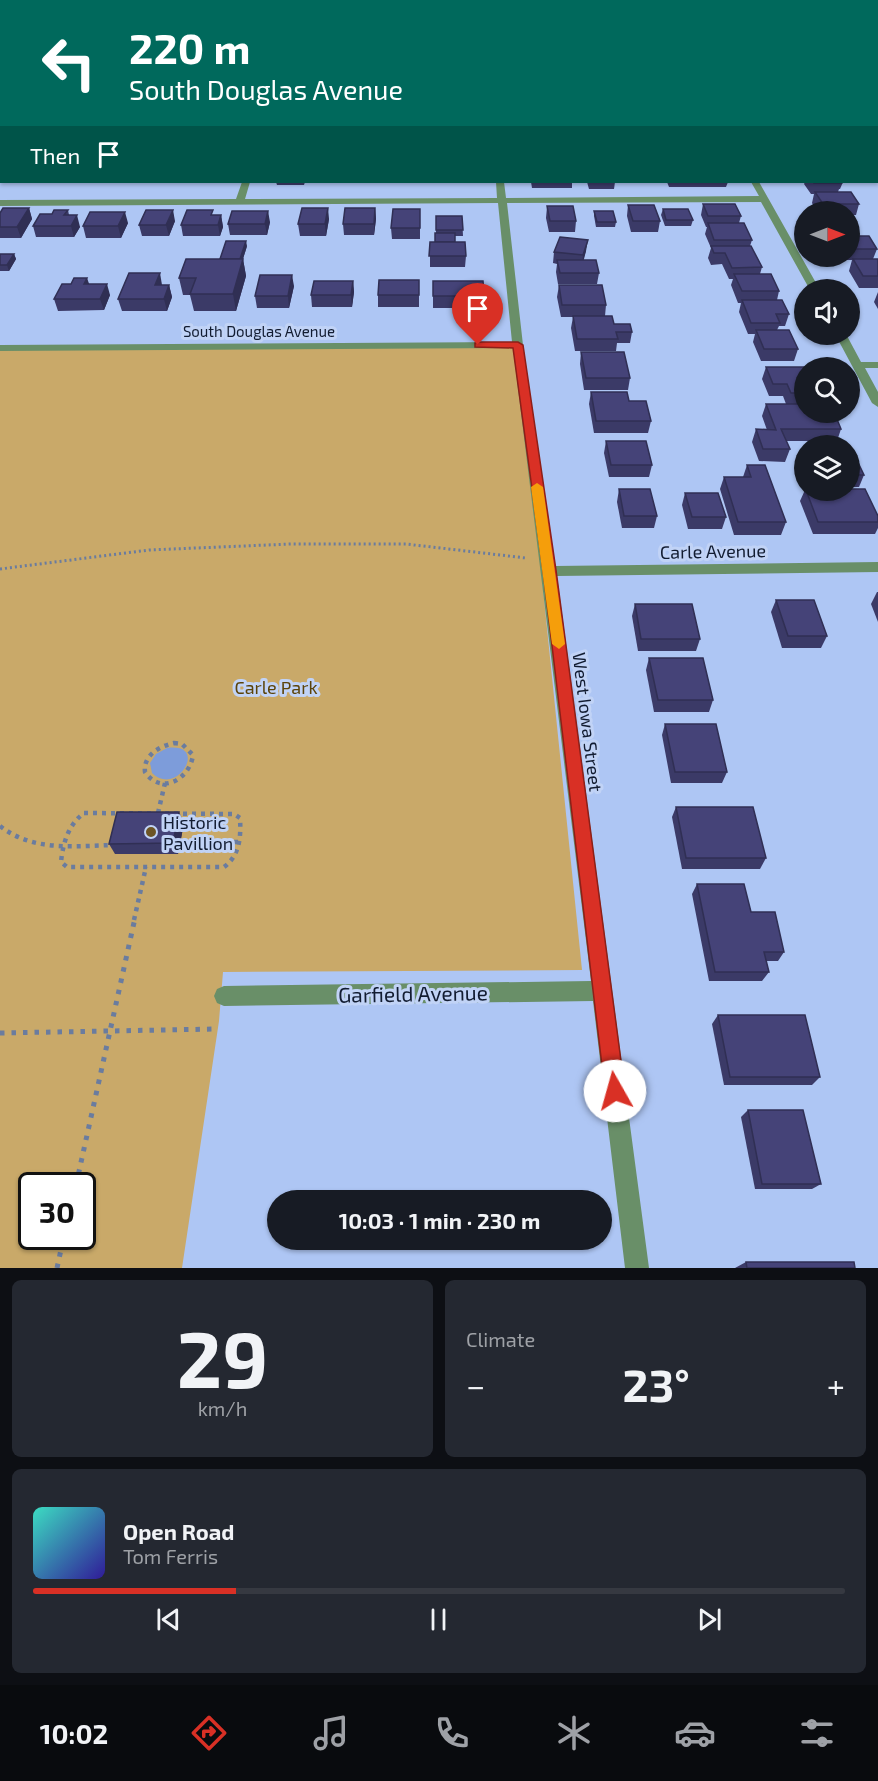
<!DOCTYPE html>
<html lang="en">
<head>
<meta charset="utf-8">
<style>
	body { margin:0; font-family:"Exo 2",sans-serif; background:#242831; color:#f1f3f6; height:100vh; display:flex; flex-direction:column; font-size:22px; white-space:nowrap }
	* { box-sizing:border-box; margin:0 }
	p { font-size:20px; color:#9ea1a6 }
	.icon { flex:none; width:33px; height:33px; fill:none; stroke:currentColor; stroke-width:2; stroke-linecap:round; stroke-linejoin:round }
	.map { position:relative; height:1268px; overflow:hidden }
	.details { display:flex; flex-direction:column; gap:12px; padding:12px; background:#0d0f14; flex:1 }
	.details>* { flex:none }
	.banner { position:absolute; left:0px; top:0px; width:879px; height:183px; box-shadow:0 2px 4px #0004; background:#00695c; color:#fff; overflow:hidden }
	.needle { width:39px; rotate:90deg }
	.controls { position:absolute; left:794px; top:201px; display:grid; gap:12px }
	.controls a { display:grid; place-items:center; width:66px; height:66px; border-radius:50%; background:#171b24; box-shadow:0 2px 4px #0004; font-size:30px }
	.speed { position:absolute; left:18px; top:1172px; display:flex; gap:12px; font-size:30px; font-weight:700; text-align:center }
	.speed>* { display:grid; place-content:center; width:78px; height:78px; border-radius:50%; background:#171b24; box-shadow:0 2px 4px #0004; line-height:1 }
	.speed .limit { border:3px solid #111; border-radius:9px; background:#fff; color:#111 }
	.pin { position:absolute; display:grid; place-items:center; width:51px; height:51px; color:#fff; margin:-62px -26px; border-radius:50% 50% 50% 0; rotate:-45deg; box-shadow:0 0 6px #0007 }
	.pin .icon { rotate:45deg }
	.me { position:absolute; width:66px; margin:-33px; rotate:353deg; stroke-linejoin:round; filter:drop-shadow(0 0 4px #0008) }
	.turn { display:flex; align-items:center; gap:21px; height:126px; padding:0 30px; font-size:27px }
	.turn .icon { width:78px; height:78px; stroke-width:2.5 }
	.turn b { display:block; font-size:42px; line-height:51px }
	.then { display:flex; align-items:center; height:57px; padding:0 30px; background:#0003; gap:12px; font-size:22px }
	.big { font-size:45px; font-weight:700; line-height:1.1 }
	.details .widget { flex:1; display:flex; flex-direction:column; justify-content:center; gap:9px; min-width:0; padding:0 21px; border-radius:9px; background:#242831 }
	.details .dial { align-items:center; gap:0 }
	.dial b { font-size:78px; line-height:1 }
	.song { display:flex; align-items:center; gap:18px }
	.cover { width:72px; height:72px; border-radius:9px; background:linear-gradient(135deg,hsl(170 70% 55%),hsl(250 70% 35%)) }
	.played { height:6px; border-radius:3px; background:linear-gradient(90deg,#d93025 25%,#363941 25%) }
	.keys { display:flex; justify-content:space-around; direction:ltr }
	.heat { display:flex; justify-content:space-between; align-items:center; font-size:33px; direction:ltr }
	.details .tiles { flex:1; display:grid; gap:12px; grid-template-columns:1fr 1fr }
	.widget:last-child { grid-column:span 2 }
	.trip { position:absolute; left:267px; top:1190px; width:345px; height:60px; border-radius:30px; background:#171b24; box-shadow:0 2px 4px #0004; font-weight:700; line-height:60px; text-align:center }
	.dock { display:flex; height:96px; justify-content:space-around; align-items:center; background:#090b0e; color:#9ea1a6 }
	.dock .icon { width:42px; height:42px }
	.dock .active { color:#d93025 }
	.dock b { font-size:27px; color:#f1f3f6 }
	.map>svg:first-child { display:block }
</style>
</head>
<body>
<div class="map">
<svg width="878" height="1268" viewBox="0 0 878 1268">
	<rect width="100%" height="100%" fill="#aec6f4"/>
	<path fill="#c9a969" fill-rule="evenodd" d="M518,345L582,970L223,972L219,1021L182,1268H0V348ZM32,1185H82V1236H32Z"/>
	<path fill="#7d9cda" d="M167,748C210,742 177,798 152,773L150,763L156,754Z"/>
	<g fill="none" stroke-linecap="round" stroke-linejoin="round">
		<path stroke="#6a7c9f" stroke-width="3" stroke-dasharray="2 3" stroke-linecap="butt" d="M0,569L149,550L291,544H406L526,558"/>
		<g stroke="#6a7c9f" stroke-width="4.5" stroke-dasharray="4 5" stroke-linecap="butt">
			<path d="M174,743L182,744L193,755C190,779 161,796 145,772C143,755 160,746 174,743Z"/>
			<path d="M84,813L234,814L240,818C241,837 240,855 224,867H67L61,862C63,843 68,825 84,813Z"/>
			<path d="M158,813L165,783"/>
			<path d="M0,826C33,852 74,846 114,845"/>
			<path d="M180,842H238"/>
			<path d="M134,920L146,867"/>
		</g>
		<g stroke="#6a7c9f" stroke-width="5" stroke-dasharray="4.5 7" stroke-linecap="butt">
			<path d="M0,1033L217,1029"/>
			<path d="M76,1185L135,918"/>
			<path d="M57,1268L64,1236"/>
		</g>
		<g fill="#698f68" fill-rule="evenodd">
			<path d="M120,0H126L119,2Z"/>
			<rect x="297" y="0" width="6" height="2"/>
			<path d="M474,0H480L481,2H475Z"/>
			<path d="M653,0H659L660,2H654Z"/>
			<path d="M840,0H846L847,2H841Z"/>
			<path d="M0,167H2L0,174Z"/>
			<path d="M242,182H250L245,199L497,198L496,182H504L506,198L759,196L751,182H759L820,290H810L761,202L507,203L523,345L555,566L878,562V572L557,576L649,1268H625L593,1001L224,1006L217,1003L214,996L217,989L224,986L591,981L513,348L0,351V345L512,342L498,203L0,206V200L236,199Z"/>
			<path d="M835,334H846L861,362H878V368H865L878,392V407L872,403Z"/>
		</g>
	</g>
	<g fill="#3b3a67">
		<path d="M56,0H88L87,2H56Z"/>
		<path d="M148,0H196L195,2H148Z"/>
		<path d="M322,0H343L342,2H322Z"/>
		<rect x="350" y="0" width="22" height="2"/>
		<path d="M501,0H526V2H502Z"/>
		<path d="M530,0H554V2H531Z"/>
		<rect x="556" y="0" width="20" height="2"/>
		<path d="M683,0H706L714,2H684Z"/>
		<path d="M749,0H775L774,2H751Z"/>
		<path d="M789,0H820L821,2L790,1Z"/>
		<path d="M2,61V111L0,113V63Z"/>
		<path d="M104,182H132L131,183H105Z"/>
		<path d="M276,182H305L304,185H277Z"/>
		<rect x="410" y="182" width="20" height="1"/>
		<path d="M531,182H572V188H532Z"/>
		<path d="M587,182H615L614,189H589Z"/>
		<path d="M667,182H728L726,187H669Z"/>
		<path d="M805,182H843L840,189H839L838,192L859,204L856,215H849V212H817L812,203L814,194H811L804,184Z"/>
		<path d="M703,204L741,216L739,223L752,240L750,246L762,267L760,274L779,291L777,300L789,314L785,326H779L777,330L798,349L794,361H761L753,342L755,334H748L739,312L741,303H738L731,285L733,279H729L722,264L711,265L708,258L711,248L705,234L707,227H706L701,215Z"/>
		<path d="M628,205L660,221L658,232H631L627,216Z"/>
		<path d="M547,207L576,221L575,232H549L546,218Z"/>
		<path d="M29,208L32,219L21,238H0V213Z"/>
		<path d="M375,208L376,219L374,235H344L343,224Z"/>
		<path d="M663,209L693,220L691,226H665L661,215Z"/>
		<path d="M68,210L69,215L80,227L74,237H36L33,226Z"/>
		<path d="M594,211L616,222L615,227H596L594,216Z"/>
		<path d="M214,215H221L223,227L220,236H183L181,225Z"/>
		<path d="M436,216H462L463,236H455V242L466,256L465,267H430V242H435L436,233Z"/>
		<path d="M849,217L856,227L852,236L877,249L873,259H878V288H859L849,271L852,260H844L841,256H849Z"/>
		<path d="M329,219L326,236H300L298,224Z"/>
		<path d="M420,220V239H392L391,228Z"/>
		<path d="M175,221L169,236H142L139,225Z"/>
		<path d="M270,222L267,235H230L228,224Z"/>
		<path d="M128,223L121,238H86L83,226Z"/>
		<path d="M247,246L243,259L246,276L236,311H194L190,295H183L179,278Z"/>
		<path d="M586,251L583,260L599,273L597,284H558L556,272L557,264L553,263L554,252Z"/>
		<path d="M0,254H14L16,259L9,271H0Z"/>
		<path d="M419,280V307H378V295Z"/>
		<path d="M353,281L354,292L352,307H312L311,295Z"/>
		<path d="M433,281L484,296L483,308H433Z"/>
		<path d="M71,284H89L110,295L104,310L58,311L54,299Z"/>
		<path d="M162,285H169L172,297L167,311H122L118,299Z"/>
		<path d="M559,285L606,305L605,316L614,324L632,332L630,343H617L616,351H575L571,328L573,317H561L557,297Z"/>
		<path d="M294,286L289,308H257L255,296Z"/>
		<path d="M878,292V309L874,302Z"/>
		<path d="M581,352L630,378L628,390H584L580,364Z"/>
		<path d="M766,367L804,368V412L841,429L837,441H786L790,449L785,462L759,461L752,442L756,429L767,430L762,416L766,404H786L783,396H769L762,379Z"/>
		<path d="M591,392L629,401L651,421L648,433H594L589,404Z"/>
		<path d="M606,441L652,465L649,477H609L604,453Z"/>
		<path d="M801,448H804V479L797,461Z"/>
		<path d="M849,448L864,475L859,487H849Z"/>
		<path d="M747,465L786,522L781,535H734L720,489L724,477H743Z"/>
		<path d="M619,489L657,516L654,528H622L617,502Z"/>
		<path d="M805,490H849L878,516V528L875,534H813L800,501Z"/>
		<path d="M685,493L726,517L722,529H688L682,505Z"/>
		<path d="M877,592H878V622L871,604Z"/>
		<path d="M776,600L827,636L821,648H782L771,612Z"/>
		<path d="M635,604L700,639L696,651H638L632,616Z"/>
		<path d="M649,658L713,700L709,712H654L646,670Z"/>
		<path d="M665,724L727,772L722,783H671L662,735Z"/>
		<path d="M676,807L766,858L760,869H682L672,817Z"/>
		<path d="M184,823L178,854H115L109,844Z"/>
		<path d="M697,884L751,912L784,952L778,961H766L769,972L762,981H709L692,894Z"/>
		<path d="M718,1015L820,1077L812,1085H724L712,1024Z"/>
		<path d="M748,1110L821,1184L812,1189H755L741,1117Z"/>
		<path d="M746,1262L855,1268H735Z"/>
	</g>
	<g fill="#302f54">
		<path d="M2,97V111L0,113V99Z"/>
		<path d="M29,208L32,219L21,238L17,227Z"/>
		<path d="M328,208L329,219L326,236L325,224Z"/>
		<path d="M375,208L376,219L374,235V224Z"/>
		<path d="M173,210L175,221L169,236L166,225Z"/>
		<path d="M268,211L270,222L267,235L265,224Z"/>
		<path d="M125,212L128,223L121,238L118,226Z"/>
		<path d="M77,215L80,227L74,237L71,226Z"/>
		<path d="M221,215L223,227L220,236L218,225Z"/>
		<path d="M588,240L586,251L582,267L583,255Z"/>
		<path d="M246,241L247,246L241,265L240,259Z"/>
		<path d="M14,254L16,259L9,271L7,265Z"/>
		<path d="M243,259L246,276L236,311L233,294Z"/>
		<path d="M160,273L162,285H155Z"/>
		<path d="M292,275L294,286L289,308L288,296Z"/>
		<path d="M87,278L91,289L84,284Z"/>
		<path d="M353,281L354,292L352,307L351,295Z"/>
		<path d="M107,284L110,295L104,310L100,299Z"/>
		<path d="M169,285L172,297L167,311L164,299Z"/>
		<path d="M179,812L184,823L178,854L173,843Z"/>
	</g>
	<g fill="#454378" stroke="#302f54" stroke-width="1.5">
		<path d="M162,0H171L170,1H161Z"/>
		<path d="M239,0H259L258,2H238Z"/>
		<rect x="378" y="0" width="23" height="1"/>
		<rect x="410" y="0" width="17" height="1"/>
		<rect x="435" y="0" width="14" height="2"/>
		<path d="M596,0H628V2H597Z"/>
		<path d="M693,0H713L714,2H694Z"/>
		<path d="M729,0H747L748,1H730Z"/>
		<path d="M800,0H820L821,2H802Z"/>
		<rect x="0" y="85" width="2" height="9"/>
		<path d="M813,182H840L841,183H814Z"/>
		<path d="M815,192H851L859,204H823Z"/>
		<path d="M703,204H735L741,216H708Z"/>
		<path d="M628,205H654L660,221H633Z"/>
		<path d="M547,206H573L576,221H550Z"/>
		<path d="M3,208H29L17,227H0V213Z"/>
		<path d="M302,208H328L325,224H298Z"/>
		<path d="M345,208H375L374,224H343Z"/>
		<path d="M393,209H420V228H391Z"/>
		<path d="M663,209H688L693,220H666Z"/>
		<path d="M54,210H68L64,215H77L71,226H33L40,214H52Z"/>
		<path d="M146,210H173L166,225H139Z"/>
		<path d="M187,210H213L211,215H221L218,225H181Z"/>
		<path d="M232,211H268L265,224H228Z"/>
		<path d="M594,211H613L616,222H597Z"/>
		<path d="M90,212H125L118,226H83Z"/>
		<path d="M436,216H462L463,230H436Z"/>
		<path d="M849,217L856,227H849Z"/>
		<path d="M708,223H744L752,240H714Z"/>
		<rect x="435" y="233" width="20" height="9"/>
		<path d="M849,236H869L877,249H849Z"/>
		<path d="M560,237L588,240L583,255L554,252Z"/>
		<path d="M226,241H246L240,259H220Z"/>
		<path d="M430,242H465L466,256H429Z"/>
		<path d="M711,246H751L762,267L732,268L725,253H714Z"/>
		<path d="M0,254H14L7,265H0Z"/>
		<path d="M186,259H243L233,294H190L196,278H179Z"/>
		<path d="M853,259H878V276H863Z"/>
		<path d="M557,260H596L599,273H560Z"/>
		<path d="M129,273H160L155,285H169L164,299H118Z"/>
		<path d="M734,274H771L779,291H742Z"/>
		<path d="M260,275H292L288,296H255Z"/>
		<path d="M74,278H87L84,284H107L100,299H54L62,284H71Z"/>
		<path d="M379,280H419V295H378Z"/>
		<path d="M314,281H353L351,295H311Z"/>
		<path d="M433,281H483L484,296H433Z"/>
		<path d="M559,285H602L606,305H562Z"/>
		<path d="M742,300H782L789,314H776L780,323H751Z"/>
		<path d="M573,316H612L614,324H630L632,332H616L618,339H577Z"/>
		<path d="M756,330H789L798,349H764Z"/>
		<path d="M581,352H624L630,378H586Z"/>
		<path d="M766,367H809V368H804V393H791L787,384H773Z"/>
		<path d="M591,392H627L629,401H646L651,421H596Z"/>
		<path d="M766,404H804V412H834L841,429H781L790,449H763L756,429L776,430Z"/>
		<path d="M606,441H646L652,465H611Z"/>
		<path d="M849,448H851L864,475H849Z"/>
		<path d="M747,465H765L786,522H738L724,477H751Z"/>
		<path d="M619,489H650L657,516H624Z"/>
		<path d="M849,489H865L878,516V522H818L806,490H849Z"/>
		<path d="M685,493H718L726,517H692Z"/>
		<path d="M776,600H814L827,636H788Z"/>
		<path d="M635,604H692L700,639H641Z"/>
		<path d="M649,658H703L713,700H658Z"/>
		<path d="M665,724H716L727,772H675Z"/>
		<path d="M676,807H753L766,858H686Z"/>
		<path d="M117,812H179L173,843L109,844Z"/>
		<path d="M697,884H744L751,912H775L784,952H764L769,972H715Z"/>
		<path d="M718,1015H805L820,1077H730Z"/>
		<path d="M748,1110H803L821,1184H762Z"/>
		<path d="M746,1262H854L855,1268H747Z"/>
	</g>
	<path fill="#d93025" stroke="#8d1f18" stroke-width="1.5" d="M478,342H518L523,345L556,570L625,1091L622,1098L615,1101L608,1098L605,1091L543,570L513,348L475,347V343Z"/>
	<path fill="#f59e0b" d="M537,483L543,487L565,644L559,649L552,644L531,487Z"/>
	<circle fill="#6c5525" stroke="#c1d3f6" stroke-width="2" cx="151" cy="832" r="6"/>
	<g text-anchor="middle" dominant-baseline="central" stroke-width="6" stroke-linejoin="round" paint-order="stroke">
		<g font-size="15" fill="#121c31" stroke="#c1d3f6">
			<text x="259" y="331">South Douglas Avenue</text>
		</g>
		<g font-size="18" fill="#121c31" stroke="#c1d3f6">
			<text transform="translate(713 551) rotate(-1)">Carle Avenue</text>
			<text transform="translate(588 722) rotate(83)">West Iowa Street</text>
		</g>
		<g font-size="18" fill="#5b4309" stroke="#c1d3f6">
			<text x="276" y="687">Carle Park</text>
		</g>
		<g font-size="18" fill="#121c31" stroke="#c1d3f6" text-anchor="start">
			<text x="163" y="822">Historic<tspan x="163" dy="21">Pavillion</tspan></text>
		</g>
		<g font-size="21" fill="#121c31" stroke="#c1d3f6">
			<text transform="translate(413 993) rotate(-1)">Garfield Avenue</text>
		</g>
	</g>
</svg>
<div class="controls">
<a><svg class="needle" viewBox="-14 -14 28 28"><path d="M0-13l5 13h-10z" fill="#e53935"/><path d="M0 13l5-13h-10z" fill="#9ea1a6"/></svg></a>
<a><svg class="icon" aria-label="sound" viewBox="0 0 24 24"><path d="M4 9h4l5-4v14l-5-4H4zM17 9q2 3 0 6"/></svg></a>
<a><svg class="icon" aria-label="search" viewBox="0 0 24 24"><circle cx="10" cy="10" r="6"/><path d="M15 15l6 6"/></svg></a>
<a><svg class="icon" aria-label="layers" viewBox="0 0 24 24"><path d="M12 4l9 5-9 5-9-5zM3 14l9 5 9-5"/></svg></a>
</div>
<div class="speed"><div class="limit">30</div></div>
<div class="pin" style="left:478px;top:345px;background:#d93025"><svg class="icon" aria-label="arrive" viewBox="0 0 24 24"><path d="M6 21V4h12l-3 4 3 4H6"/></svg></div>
<svg class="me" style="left:615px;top:1091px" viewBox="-20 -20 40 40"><circle r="19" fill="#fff"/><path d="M0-13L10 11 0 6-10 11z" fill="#d93025"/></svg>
<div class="trip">10:03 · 1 min · 230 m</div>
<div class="banner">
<div class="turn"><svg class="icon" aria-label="left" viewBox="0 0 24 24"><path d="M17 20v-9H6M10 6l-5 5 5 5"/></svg><div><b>220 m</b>South Douglas Avenue</div></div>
<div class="then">Then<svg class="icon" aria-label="arrive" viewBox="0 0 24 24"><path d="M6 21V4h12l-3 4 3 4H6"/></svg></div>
</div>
</div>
<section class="details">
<div class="tiles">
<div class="widget dial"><b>29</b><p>km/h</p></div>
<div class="widget"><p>Climate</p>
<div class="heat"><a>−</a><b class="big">23°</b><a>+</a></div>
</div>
<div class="widget">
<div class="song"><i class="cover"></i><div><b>Open Road</b><p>Tom Ferris</p></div></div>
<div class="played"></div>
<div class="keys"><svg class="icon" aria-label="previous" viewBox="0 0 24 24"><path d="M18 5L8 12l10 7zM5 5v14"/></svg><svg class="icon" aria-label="pause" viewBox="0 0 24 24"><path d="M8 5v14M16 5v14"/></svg><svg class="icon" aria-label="next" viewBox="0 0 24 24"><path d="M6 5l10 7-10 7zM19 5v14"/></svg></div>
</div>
</div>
</section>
<nav class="dock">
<b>10:02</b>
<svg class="icon active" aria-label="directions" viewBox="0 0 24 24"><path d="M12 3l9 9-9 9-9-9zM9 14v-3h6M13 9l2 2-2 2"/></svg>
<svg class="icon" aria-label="music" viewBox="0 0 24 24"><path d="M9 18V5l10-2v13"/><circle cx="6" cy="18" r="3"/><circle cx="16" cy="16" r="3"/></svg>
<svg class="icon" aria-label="phone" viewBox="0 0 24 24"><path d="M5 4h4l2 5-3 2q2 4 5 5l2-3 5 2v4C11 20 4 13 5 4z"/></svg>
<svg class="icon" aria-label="climate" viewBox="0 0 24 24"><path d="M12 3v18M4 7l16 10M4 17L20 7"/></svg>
<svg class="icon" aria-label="car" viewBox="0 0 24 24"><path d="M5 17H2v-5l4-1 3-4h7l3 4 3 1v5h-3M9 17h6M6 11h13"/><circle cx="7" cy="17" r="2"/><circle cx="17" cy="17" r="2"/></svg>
<svg class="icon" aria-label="filters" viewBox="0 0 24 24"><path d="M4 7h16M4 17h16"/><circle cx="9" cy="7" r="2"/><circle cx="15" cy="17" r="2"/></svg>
</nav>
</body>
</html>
